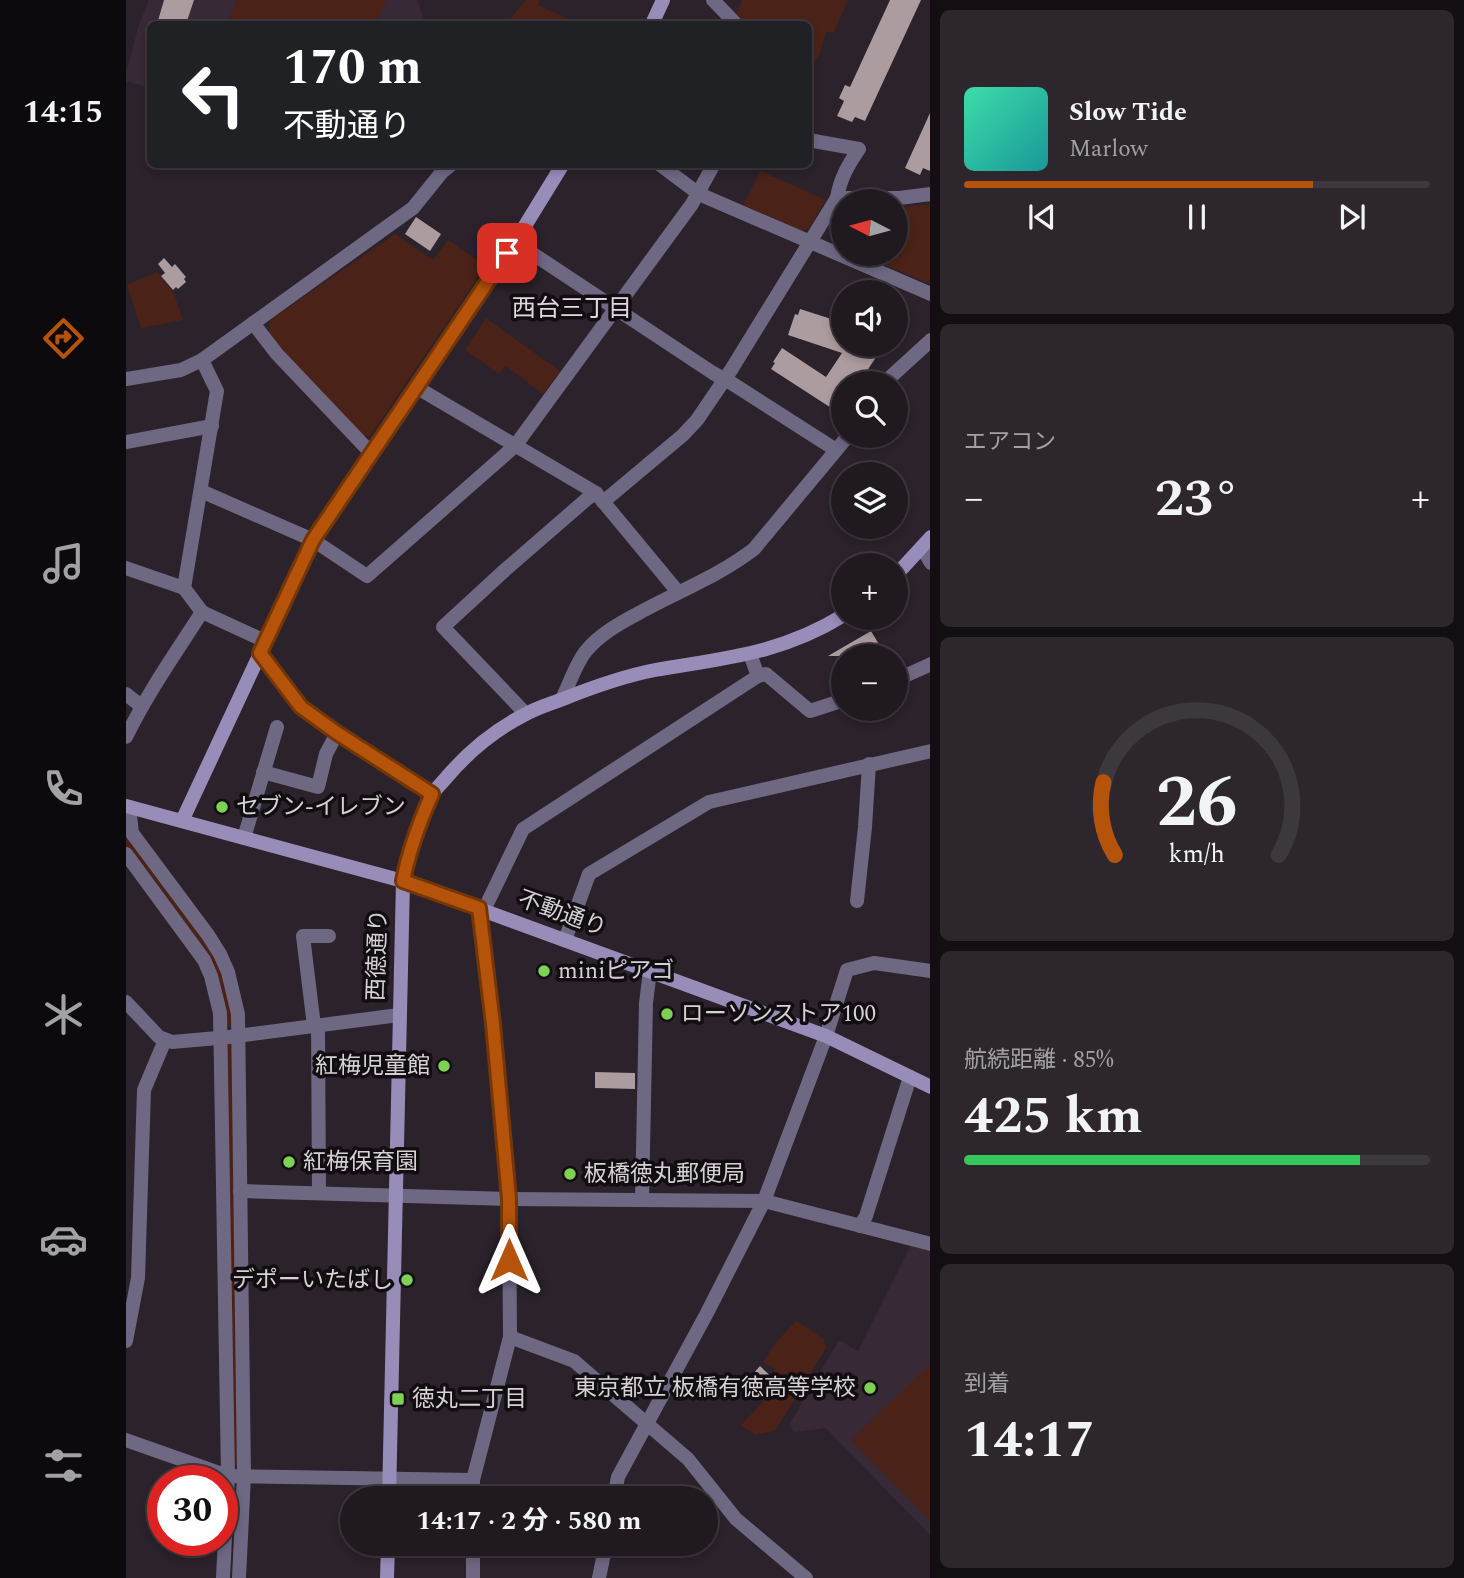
<!DOCTYPE html>
<html lang="ja">
<head>
<meta charset="utf-8">
<style>
	body { margin:0; font-family:Spectral,"Noto Sans JP",serif; background:#2d272d; color:#f1f3f6; height:100vh; display:flex; flex-direction:column; font-size:26px; white-space:nowrap }
	* { box-sizing:border-box; margin:0 }
	p { font-size:23px; color:#a2a1a5 }
	.icon { flex:none; width:38px; height:38px; fill:none; stroke:currentColor; stroke-width:2; stroke-linecap:round; stroke-linejoin:round }
	.map { position:relative; flex:1; overflow:hidden }
	.drawer { display:flex; flex-direction:column; gap:10px; padding:10px; background:#120e12; width:534px }
	.drawer>* { flex:none }
	.hud { position:absolute; left:21px; top:21px; width:665px; height:147px; border-radius:10px; box-shadow:0 4px 10px #0003,0 0 0 2px #3d383e; background:#202124; color:#fff; overflow:hidden }
	.needle { width:46px; rotate:276deg }
	.fabs { position:absolute; left:705px; top:189px; display:grid; gap:14px }
	.fabs a { display:grid; place-items:center; width:77px; height:77px; border-radius:50%; background:#201a20; box-shadow:0 4px 10px #0003,0 0 0 2px #3d383e; font-size:35px }
	.speed { position:absolute; left:21px; top:1465px; display:flex; gap:14px; font-size:35px; font-weight:700; text-align:center }
	.speed>* { display:grid; place-content:center; width:91px; height:91px; border-radius:50%; background:#201a20; box-shadow:0 4px 10px #0003,0 0 0 2px #3d383e; line-height:1 }
	.speed .limit { border:10px solid #d22; background:#fff; color:#111 }
	.pin { position:absolute; display:grid; place-items:center; width:60px; height:60px; color:#fff; margin:-30px; border-radius:14px; box-shadow:0 4px 10px #0006 }
	.me { position:absolute; width:77px; margin:-38px; rotate:0deg; stroke-linejoin:round; filter:drop-shadow(0 0 5px #0008) }
	.turn { display:flex; align-items:center; gap:24px; height:147px; padding:0 21px; font-size:32px }
	.turn .icon { width:91px; height:91px; stroke-width:2.5 }
	.turn b { display:block; font-size:49px; line-height:60px }
	.big { font-size:52px; font-weight:700; line-height:1.1 }
	.drawer .widget { flex:1; display:flex; flex-direction:column; justify-content:center; gap:10px; min-width:0; padding:0 24px; border-radius:10px; background:#2d272d }
	.drawer .dial { align-items:center; gap:0 }
	.dial svg { height:182px; overflow:visible; fill:none; stroke:#3d383e; stroke-width:7; stroke-linecap:round; text-anchor:middle }
	.dial text { fill:#f1f3f6; stroke:none }
	.song { display:flex; align-items:center; gap:21px }
	.cover { width:84px; height:84px; border-radius:10px; background:linear-gradient(135deg,hsl(160 70% 55%),hsl(180 70% 35%)) }
	.played { height:7px; border-radius:4px; background:linear-gradient(90deg,#b45309 75%,#3d383e 75%) }
	.keys { display:flex; justify-content:space-around; direction:ltr }
	.heat { display:flex; justify-content:space-between; align-items:center; font-size:38px; direction:ltr }
	.charge { height:10px; border-radius:5px; background:linear-gradient(90deg,#34c759 85%,#3d383e 0) }
	.trip { position:absolute; left:214px; top:1486px; width:378px; height:70px; border-radius:35px; background:#201a20; box-shadow:0 4px 10px #0003,0 0 0 2px #3d383e; font-weight:700; line-height:70px; text-align:center }
	main { display:flex; flex:1; min-height:0 }
	.tab-bar { display:flex; flex-direction:column; width:126px; justify-content:space-around; align-items:center; background:#0d0a0d; color:#a2a1a5 }
	.tab-bar .icon { width:49px; height:49px }
	.tab-bar .current { color:#b45309 }
	.tab-bar b { font-size:32px; color:#f1f3f6 }
	.map>svg:first-child { display:block }
</style>
</head>
<body>
<main>
<nav class="tab-bar">
<b>14:15</b>
<svg class="icon current" aria-label="directions" viewBox="0 0 24 24"><path d="M12 3l9 9-9 9-9-9zM9 14v-3h6M13 9l2 2-2 2"/></svg>
<svg class="icon" aria-label="music" viewBox="0 0 24 24"><path d="M9 18V5l10-2v13"/><circle cx="6" cy="18" r="3"/><circle cx="16" cy="16" r="3"/></svg>
<svg class="icon" aria-label="phone" viewBox="0 0 24 24"><path d="M5 4h4l2 5-3 2q2 4 5 5l2-3 5 2v4C11 20 4 13 5 4z"/></svg>
<svg class="icon" aria-label="climate" viewBox="0 0 24 24"><path d="M12 3v18M4 7l16 10M4 17L20 7"/></svg>
<svg class="icon" aria-label="car" viewBox="0 0 24 24"><path d="M5 17H2v-5l4-1 3-4h7l3 4 3 1v5h-3M9 17h6M6 11h13"/><circle cx="7" cy="17" r="2"/><circle cx="17" cy="17" r="2"/></svg>
<svg class="icon" aria-label="filters" viewBox="0 0 24 24"><path d="M4 7h16M4 17h16"/><circle cx="9" cy="7" r="2"/><circle cx="15" cy="17" r="2"/></svg>
</nav>
<div class="map">
<svg width="805" height="1578" viewBox="0 0 805 1578">
	<rect width="100%" height="100%" fill="#2b222b"/>
	<g fill="#372936">
		<path d="M23,0H291L300,24H24V88L0,81V74L13,24Z"/>
		<path d="M785,1245L804,1250V1535L700,1428L668,1432L663,1425L713,1340L732,1351Z"/>
	</g>
	<g fill="#4b2217">
		<path d="M111,0H261L249,24H100Z"/>
		<path d="M400,0H414L412,5L442,19L440,24H380Z"/>
		<path d="M616,0H722L708,32H700L694,54L683,69L682,24H620L610,14Z"/>
		<path d="M635,171L700,200L683,228L676,231L617,205Z"/>
		<path d="M804,204V284L733,254H770V208Z"/>
		<path d="M269,234L307,260L322,240L356,263L358,268L244,436H238L165,362L143,332L144,320Z"/>
		<path d="M31,272L48,294L57,320L15,328L1,285Z"/>
		<path d="M360,318L434,371L417,394L380,366L373,374L339,350Z"/>
		<path d="M0,829L80,936L98,973L108,1027H98L94,993L0,848Z"/>
		<path d="M109,1043L115,1466L105,1465L98,1044Z"/>
		<path d="M670,1321L698,1339L700,1348L649,1431L629,1435L615,1425L654,1384L647,1376L648,1368L637,1362L651,1341Z"/>
		<path d="M804,1364V1520L725,1440Z"/>
	</g>
	<g fill="#ac9b9f">
		<path d="M38,0H68L60,24H31Z"/>
		<path d="M764,0H795L739,121L729,117L726,122L711,116L718,101L713,98L719,85L724,87Z"/>
		<path d="M804,113V171L797,168L794,175L779,168Z"/>
		<path d="M290,217L315,234L304,251L279,234Z"/>
		<path d="M38,258L46,267L49,264L60,277L58,279L60,282L52,289L50,287L47,290L35,276L39,273L32,264Z"/>
		<path d="M674,309L718,323V345H758L733,383H718V407L713,413L645,369L649,363L647,362L656,348L700,377L716,353L662,335L669,314L672,315Z"/>
		<path d="M745,631L757,651L748,656H702Z"/>
		<path d="M469,1072L509,1073V1089L469,1088Z"/>
		<path d="M634,1366L653,1384L638,1400L620,1382Z"/>
	</g>
	<g fill="none" stroke-linecap="round" stroke-linejoin="round">
		<g stroke="#6e6883" stroke-width="14">
			<path d="M587,0L610,24"/>
			<path d="M533,164L573,194L805,294"/>
			<path d="M711,198H773L805,194"/>
			<path d="M389,242L587,373L607,384L710,450"/>
			<path d="M127,323L151,354L245,453"/>
			<path d="M76,360L91,391L58,588L76,612L139,641"/>
			<path d="M0,379L55,370L76,360L287,208L316,172L326,164"/>
			<path d="M758,383L805,340"/>
			<path d="M290,387L470,493L552,592"/>
			<path d="M0,442L86,426"/>
			<path d="M75,491L187,540L241,576L389,446L566,204L588,164"/>
			<path d="M477,502L557,435L571,420L605,370L711,198C714,179 722,165 733,149L682,140"/>
			<path d="M796,548L805,563"/>
			<path d="M0,568L58,588"/>
			<path d="M134,653L175,707L211,733L306,794"/>
			<path d="M632,676L640,674L684,711L718,700"/>
			<path d="M770,680L805,664"/>
			<path d="M0,694L15,706"/>
			<path d="M436,699C443,685 450,663 460,651C474,634 494,623 513,613C551,592 593,576 628,549L722,436"/>
			<path d="M400,714L317,627L379,570L462,498L470,493"/>
			<path d="M0,737C22,692 49,654 76,612"/>
			<path d="M137,772L192,787L200,754L211,733"/>
			<path d="M3,807L6,833L82,935L94,954L102,972L112,1014L118,1476L113,1578"/>
			<path d="M118,838L151,727"/>
			<path d="M0,854L78,960L85,976L94,1013L102,1476L97,1578"/>
			<path d="M731,901L739,827L743,764"/>
			<path d="M358,910L397,829L632,676L624,654"/>
			<path d="M439,940L463,874L583,802L805,751"/>
			<path d="M0,1002L33,1037L46,1042L103,1037L273,1015"/>
			<path d="M192,1025L193,1193"/>
			<path d="M188,1026L177,936H203"/>
			<path d="M114,1191L383,1199L638,1201L805,1244"/>
			<path d="M516,1200L520,1003L524,971"/>
			<path d="M734,1226L740,1216L784,1077"/>
			<path d="M384,1337L448,1361L562,1459L610,1519L680,1578"/>
			<path d="M0,1341L12,1278L18,1090L39,1040"/>
			<path d="M0,1440L102,1476L347,1480"/>
			<path d="M347,1498V1480L384,1337L383,1199L367,1024L353,908"/>
			<path d="M488,1498L492,1477L581,1313L638,1201L700,1036L721,970L748,963L805,971"/>
			<path d="M347,1578V1544"/>
			<path d="M473,1578L480,1544"/>
		</g>
		<g stroke="#988db9" stroke-width="14">
			<path d="M526,24L537,0"/>
			<path d="M770,575L805,537"/>
			<path d="M0,806L277,881L700,1036L805,1087"/>
			<path d="M56,821L187,540L389,242L437,164"/>
			<path d="M263,1498L277,881C283,851 290,821 306,795C309,789 315,784 320,778C342,752 367,731 398,715C410,708 424,704 437,699C467,687 498,676 529,670C599,658 655,654 718,615"/>
			<path d="M261,1578L262,1544"/>
		</g>
	</g>
	<g fill="none" stroke-linecap="round" stroke-linejoin="round">
		<defs>
			<path id="route" d="M381,253L187,540L134,653L175,707L211,733L306,794C293,823 283,850 277,881L353,908L367,1024L383,1199V1260"/>
		</defs>
		<use href="#route" stroke="#753606" stroke-width="18"/>
		<use href="#route" stroke="#b45309" stroke-width="12"/>
	</g>
	<g fill="#7dd153" stroke="#110d11" stroke-width="2.5">
		<circle cx="96" cy="807" r="7"/>
		<circle cx="418" cy="971" r="7"/>
		<circle cx="541" cy="1014" r="7"/>
		<circle cx="318" cy="1066" r="7"/>
		<circle cx="163" cy="1162" r="7"/>
		<circle cx="444" cy="1174" r="7"/>
		<circle cx="281" cy="1280" r="7"/>
		<circle cx="744" cy="1388" r="7"/>
		<rect x="265" y="1392" width="14" height="14" rx="3.5"/>
	</g>
	<g text-anchor="middle" dominant-baseline="central" stroke-width="7" stroke-linejoin="round" paint-order="stroke">
		<g font-size="23" fill="#d7d0d6" stroke="#110d11" text-anchor="start">
			<text x="110" y="807">セブン-イレブン</text>
			<text x="432" y="971">miniピアゴ</text>
			<text x="555" y="1014">ローソンストア100</text>
			<text x="304" y="1066" text-anchor="end">紅梅児童館</text>
			<text x="177" y="1162">紅梅保育園</text>
			<text x="458" y="1174">板橋徳丸郵便局</text>
			<text x="267" y="1280" text-anchor="end">デポーいたばし</text>
			<text x="730" y="1388" text-anchor="end">東京都立 板橋有徳高等学校</text>
			<text x="286" y="1399">徳丸二丁目</text>
		</g>
		<g font-size="23" fill="#d7d0d6" stroke="#110d11">
			<text transform="translate(436 914) rotate(20)">不動通り</text>
			<text transform="translate(252 955) rotate(-88)">西徳通り</text>
		</g>
		<g font-size="24" fill="#e3d6e2" stroke="#110d11">
			<text x="446" y="309">西台三丁目</text>
		</g>
	</g>
</svg>
<div class="fabs">
<a><svg class="needle" viewBox="-14 -14 28 28"><path d="M0-13l5 13h-10z" fill="#e53935"/><path d="M0 13l5-13h-10z" fill="#a2a1a5"/></svg></a>
<a><svg class="icon" aria-label="sound" viewBox="0 0 24 24"><path d="M4 9h4l5-4v14l-5-4H4zM17 9q2 3 0 6"/></svg></a>
<a><svg class="icon" aria-label="search" viewBox="0 0 24 24"><circle cx="10" cy="10" r="6"/><path d="M15 15l6 6"/></svg></a>
<a><svg class="icon" aria-label="layers" viewBox="0 0 24 24"><path d="M12 4l9 5-9 5-9-5zM3 14l9 5 9-5"/></svg></a>
<a>+</a>
<a>−</a>
</div>
<div class="speed"><div class="limit">30</div></div>
<div class="pin" style="left:381px;top:253px;background:#d93025"><svg class="icon" aria-label="arrive" viewBox="0 0 24 24"><path d="M6 21V4h12l-3 4 3 4H6"/></svg></div>
<svg class="me" style="left:383px;top:1260px" viewBox="-20 -20 40 40"><path d="M0-17L14 15 0 8-14 15z" fill="#b45309" stroke="#fff" stroke-width="4"/></svg>
<div class="trip">14:17 · 2 分 · 580 m</div>
<div class="hud">
<div class="turn"><svg class="icon" aria-label="left" viewBox="0 0 24 24"><path d="M17 20v-9H6M10 6l-5 5 5 5"/></svg><div><b>170 m</b>不動通り</div></div>
</div>
</div>
<section class="drawer">
<div class="widget">
<div class="song"><i class="cover"></i><div><b>Slow Tide</b><p>Marlow</p></div></div>
<div class="played"></div>
<div class="keys"><svg class="icon" aria-label="previous" viewBox="0 0 24 24"><path d="M18 5L8 12l10 7zM5 5v14"/></svg><svg class="icon" aria-label="pause" viewBox="0 0 24 24"><path d="M8 5v14M16 5v14"/></svg><svg class="icon" aria-label="next" viewBox="0 0 24 24"><path d="M6 5l10 7-10 7zM19 5v14"/></svg></div>
</div>
<div class="widget"><p>エアコン</p>
<div class="heat"><a>−</a><b class="big">23°</b><a>+</a></div>
</div>
<div class="widget dial"><svg viewBox="0 0 100 80">
<path d="M14 69A42 42 0 1 1 86 69"/>
<path d="M14 69A42 42 0 0 1 9 37" stroke="#b45309"/>
<text x="50" y="56" font-size="32" font-weight="700">26</text>
<text x="50" y="72" font-size="11">km/h</text>
</svg></div>
<div class="widget"><p>航続距離 · 85%</p><b class="big">425 km</b><div class="charge"></div></div>
<div class="widget"><p>到着</p><b class="big">14:17</b></div>
</section>
</main>
</body>
</html>
